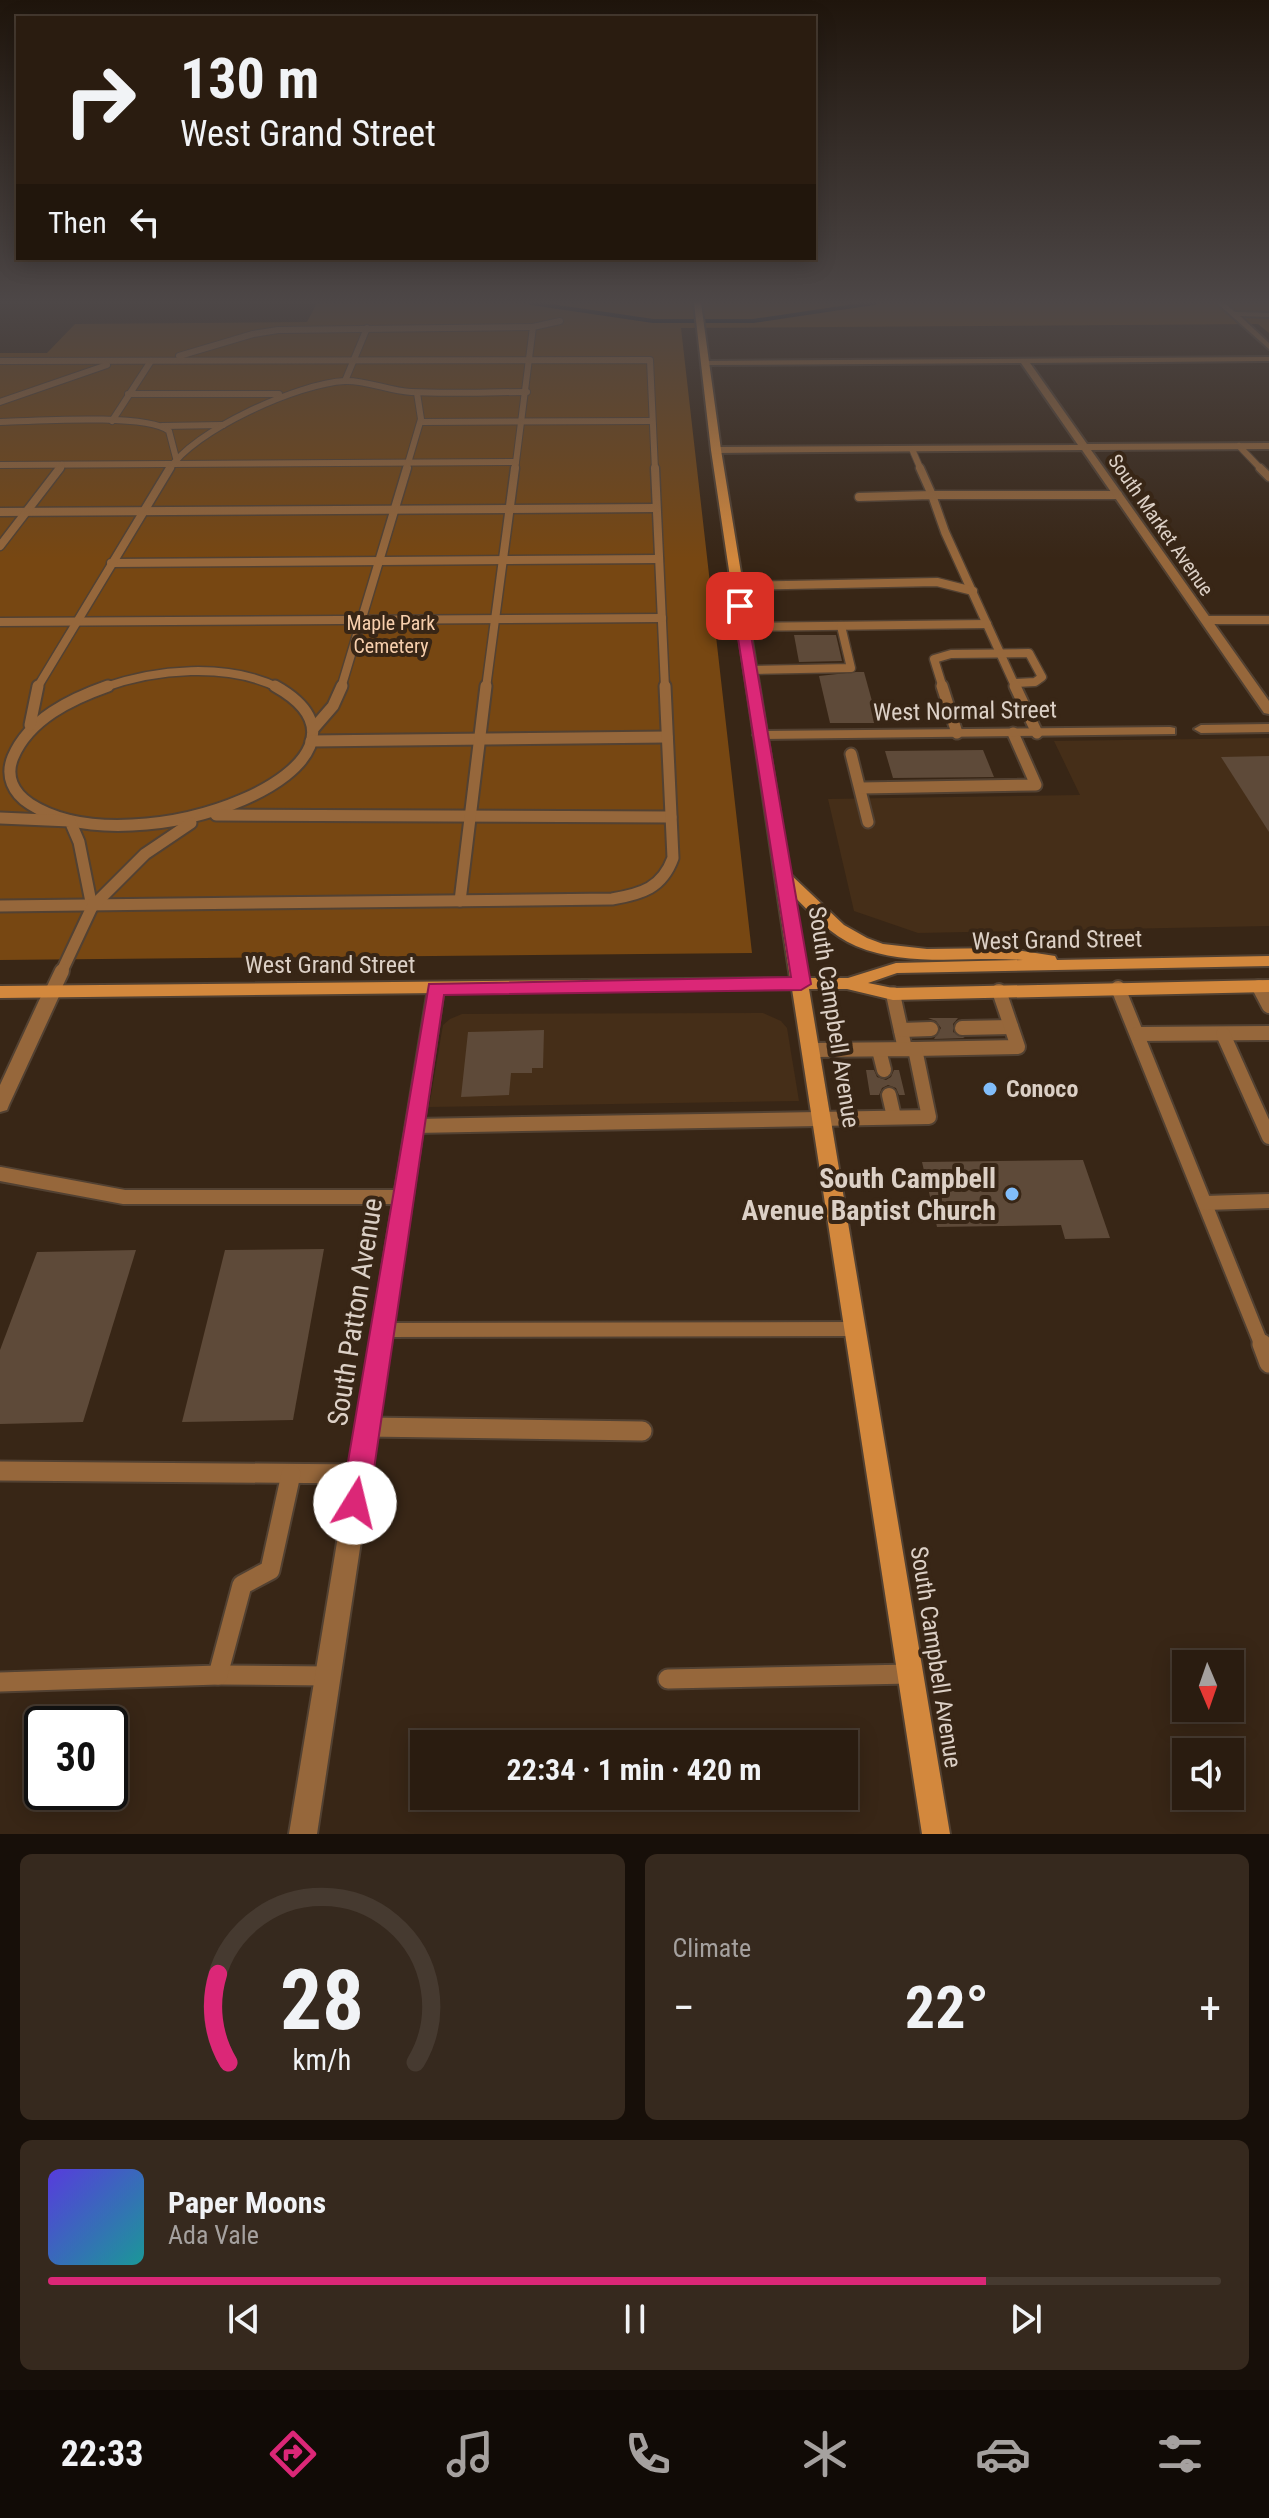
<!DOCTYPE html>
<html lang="en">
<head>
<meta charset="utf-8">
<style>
	body { margin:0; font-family:"Roboto Condensed",sans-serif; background:#36291e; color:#f1f3f6; height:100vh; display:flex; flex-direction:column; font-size:30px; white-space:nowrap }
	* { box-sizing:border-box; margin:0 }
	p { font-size:26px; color:#a5a19f }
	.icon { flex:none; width:44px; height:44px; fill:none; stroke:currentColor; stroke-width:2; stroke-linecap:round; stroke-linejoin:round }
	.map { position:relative; height:1834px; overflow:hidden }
	.sheet { display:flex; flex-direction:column; gap:20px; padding:20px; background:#170f09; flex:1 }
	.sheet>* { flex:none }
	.top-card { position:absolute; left:16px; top:16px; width:800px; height:244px; border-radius:0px; box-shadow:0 4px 20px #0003,0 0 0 2px #463a30; background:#2a1c10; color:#f1f3f6; overflow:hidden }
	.needle { width:52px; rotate:178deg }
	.fabs { position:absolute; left:1172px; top:1650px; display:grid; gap:16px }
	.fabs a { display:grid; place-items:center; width:72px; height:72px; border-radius:0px; background:#2a1c10; box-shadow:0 4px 20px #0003,0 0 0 2px #463a30; font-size:40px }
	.speed { position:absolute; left:24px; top:1706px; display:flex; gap:16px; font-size:40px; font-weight:700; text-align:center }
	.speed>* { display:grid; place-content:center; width:104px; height:104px; border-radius:50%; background:#2a1c10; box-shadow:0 4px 20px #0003,0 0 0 2px #463a30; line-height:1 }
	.speed .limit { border:4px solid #111; border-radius:12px; background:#fff; color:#111 }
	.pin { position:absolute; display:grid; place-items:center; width:68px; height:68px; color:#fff; margin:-34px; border-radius:16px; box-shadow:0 4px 12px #0006 }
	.me { position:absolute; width:88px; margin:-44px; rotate:9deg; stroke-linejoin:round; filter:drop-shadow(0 0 6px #0008) }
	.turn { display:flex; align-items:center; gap:28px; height:168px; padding:0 32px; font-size:36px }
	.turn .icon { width:104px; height:104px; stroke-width:2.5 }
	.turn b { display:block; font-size:56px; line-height:68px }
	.then { display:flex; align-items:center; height:76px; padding:0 32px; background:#0003; gap:16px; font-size:30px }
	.big { font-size:60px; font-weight:700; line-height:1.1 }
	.sheet .tile { flex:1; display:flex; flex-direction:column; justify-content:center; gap:12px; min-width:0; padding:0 28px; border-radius:12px; background:#36291e }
	.sheet .dial { align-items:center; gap:0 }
	.dial svg { height:208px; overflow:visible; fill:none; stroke:#463a30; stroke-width:7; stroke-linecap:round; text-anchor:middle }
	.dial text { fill:#f1f3f6; stroke:none }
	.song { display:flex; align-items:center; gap:24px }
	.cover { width:96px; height:96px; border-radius:12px; background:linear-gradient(135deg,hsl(250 70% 55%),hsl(180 70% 35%)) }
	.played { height:8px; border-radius:4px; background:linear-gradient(90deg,#db2777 80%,#463a30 80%) }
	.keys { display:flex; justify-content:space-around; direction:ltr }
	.heat { display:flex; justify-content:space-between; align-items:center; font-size:44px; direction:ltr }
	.sheet .tiles { flex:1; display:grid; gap:20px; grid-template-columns:1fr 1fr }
	.tile:last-child { grid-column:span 2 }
	.trip { position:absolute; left:410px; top:1730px; width:448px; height:80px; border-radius:0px; background:#2a1c10; box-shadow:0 4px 20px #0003,0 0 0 2px #463a30; font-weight:700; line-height:80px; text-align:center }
	.tab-bar { display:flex; height:128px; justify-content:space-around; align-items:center; background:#110b06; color:#a5a19f }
	.tab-bar .icon { width:56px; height:56px }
	.tab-bar .on { color:#db2777 }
	.tab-bar b { font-size:36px; color:#f1f3f6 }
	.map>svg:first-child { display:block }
</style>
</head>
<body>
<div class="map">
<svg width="1269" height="1834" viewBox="0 0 1269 1834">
	<rect width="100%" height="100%" fill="#382616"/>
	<g fill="#452e18">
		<path d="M1269,738V926L918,933L854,911L828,799L1080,795L1054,741Z"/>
		<path d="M763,1013L781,1021L787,1028L799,1101L429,1107L443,1025L450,1019L462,1014Z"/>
	</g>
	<path fill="#774712" d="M317,303H1269V333L1258,324L681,328L752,953L0,960V353H47L75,324L307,322Z"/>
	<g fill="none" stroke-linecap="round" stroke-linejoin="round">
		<path stroke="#01152a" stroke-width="4" d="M531,303L653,321H753L874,303"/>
	</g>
	<g fill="#5e4a39">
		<path d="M794,635H836L842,661L799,662Z"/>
		<path d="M856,672H864L878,723H830L819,676Z"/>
		<path d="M983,750L994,777L893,778L885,751Z"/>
		<path d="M1269,756V832L1221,757Z"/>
		<path d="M928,1018H958L953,1024V1032L965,1038L934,1039L941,1028L936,1021Z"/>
		<path d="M544,1030L543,1068H532V1073H511L509,1095L461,1097L468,1032Z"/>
		<path d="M866,1070H874L877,1077L886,1080L891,1077L894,1070H899L905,1095H899L896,1088L888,1085L882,1088L879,1095H870Z"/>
		<path d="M1083,1160L1110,1238L1065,1239L1061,1225L937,1227L922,1162Z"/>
		<path d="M324,1249L293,1420L182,1422L225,1250Z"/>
		<path d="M136,1250L83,1422L0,1424V1350L37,1252Z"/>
	</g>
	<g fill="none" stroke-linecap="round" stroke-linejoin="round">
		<defs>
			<g id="lane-far4">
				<path d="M179,356L253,334L278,330L533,327"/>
				<path d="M0,361L650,360L655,470"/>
				<path d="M345,381L367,328"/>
				<path d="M128,394H279"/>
				<path d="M0,402L107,365"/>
				<path d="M112,421L151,361"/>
				<path d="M0,422C33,421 147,413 169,431L176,458"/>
				<path d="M421,422L652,421"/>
				<path d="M162,426L223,425"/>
				<path d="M1239,446L1262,470"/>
				<path d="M912,449L921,470"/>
				<path d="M0,465L516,462"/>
				<path d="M58,470L62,465"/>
				<path d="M169,470C192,431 299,383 345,381C366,380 389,391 411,392C449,394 488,392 527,392"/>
				<path d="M406,470L421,419L417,393"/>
				<path d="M515,470L533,327L560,321"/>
			</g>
			<g id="lane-far3">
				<path d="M655,468L665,688"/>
				<path d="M920,468L932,495H1118"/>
				<path d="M1260,468L1269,477"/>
				<path d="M859,497L932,495L945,532L1016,688"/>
				<path d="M0,512L656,508"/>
				<path d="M0,546L60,468"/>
				<path d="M111,563L659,559"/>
				<path d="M736,586L937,582L973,591"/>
				<path d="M1206,620H1269"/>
				<path d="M0,622L662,618"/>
				<path d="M743,627L987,624"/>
				<path d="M750,670L851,668L841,626"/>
				<path d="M37,688L170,468"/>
				<path d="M102,688C155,669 227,662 279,688"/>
				<path d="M341,688L407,468"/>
				<path d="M486,688L515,468"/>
				<path d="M943,688L934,659L951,654L1029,653L1042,677L1035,682L1015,683"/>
			</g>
			<g id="lane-far2">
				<path d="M108,686C71,699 29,719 13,757C5,776 13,793 30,804C135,872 413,763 275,686"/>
				<path d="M942,686L957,733"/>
				<path d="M1015,686L1037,733"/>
				<path d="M30,725L38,686"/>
				<path d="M313,729L333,706L342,686"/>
				<path d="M311,741L667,737"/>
				<path d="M851,754L868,822"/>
				<path d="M861,788L1036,785L1013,733"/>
				<path d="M216,815L671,817"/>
				<path d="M0,818L70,821L79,842L92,907"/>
				<path d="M460,901L486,686"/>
				<path d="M0,906L612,899C642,894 662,888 673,858L665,686"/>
				<path d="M61,973L92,907L145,854L191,823"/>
			</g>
			<g id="lane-far1">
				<path d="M1259,987L1269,1006"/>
				<path d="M1118,988L1262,1346"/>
				<path d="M52,992L62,971"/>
				<path d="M893,994L905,1049"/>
				<path d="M962,1028L1011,1027"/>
				<path d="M901,1030L931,1029"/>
				<path d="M1137,1034L1269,1033"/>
				<path d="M1223,1034L1269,1137"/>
				<path d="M915,1049L1018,1047L999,991"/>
				<path d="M879,1050L884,1070"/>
				<path d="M889,1095L894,1117"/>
				<path d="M414,1126L929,1117L915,1049L812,1050"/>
				<path d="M0,1174L124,1197H403"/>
				<path d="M1205,1203L1269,1201"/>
				<path d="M383,1330L856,1329"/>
			</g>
			<g id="lane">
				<path d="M1262,1344L1269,1363"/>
				<path d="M367,1427L642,1431"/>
				<path d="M0,1471L359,1474"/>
				<path d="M218,1675L327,1676"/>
				<path d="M668,1679L911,1674"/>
				<path d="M0,1682L218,1675L242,1585L270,1570L291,1474"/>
			</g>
			<g id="street">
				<path d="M1217,303H1225L1235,312L1269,313V317L1240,316L1269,343V349Z"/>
				<path d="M1269,357V361L1030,363L1087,444L1269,443V449L1091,450L1269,701V714L1264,713L1082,450L716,453L711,450L716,447L1078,445L1021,363L706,365L702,363L706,361Z"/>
				<path d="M1269,724V732L1201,733L1194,729L1201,725Z"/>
				<path d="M1170,727L1175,728V734L760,739L753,735L760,731Z"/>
				<path d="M436,983L444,989L317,1834H289L428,989Z"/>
				<path d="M52,986L61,992L9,1105L7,1110L0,1112V1085L43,992Z"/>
			</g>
			<path id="secondary" d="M694,303H701L721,450L790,874L844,925L867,938L883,944L927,949L1002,948L1055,956L1057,960L1269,956V966L897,973L868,983L893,988L1269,980V992L893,1000L847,989H809L950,1834H922L792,989L0,998V986L790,978L711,450ZM793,895C812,915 831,935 856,946C908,968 968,956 1023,960L896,963L848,978H807Z"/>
		</defs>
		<use href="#lane-far4" stroke="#524132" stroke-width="8"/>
		<use href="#lane-far3" stroke="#524132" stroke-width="11"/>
		<use href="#lane-far2" stroke="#524132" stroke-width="15"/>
		<use href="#lane-far1" stroke="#524132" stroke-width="18"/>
		<use href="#lane" stroke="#524132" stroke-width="23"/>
		<use href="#street" stroke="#524132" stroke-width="4"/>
		<use href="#secondary" stroke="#524132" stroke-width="4"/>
		<use href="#lane-far4" stroke="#96673b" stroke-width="6"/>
		<use href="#lane-far3" stroke="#96673b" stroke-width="8"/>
		<use href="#lane-far2" stroke="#96673b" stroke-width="11"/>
		<use href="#lane-far1" stroke="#96673b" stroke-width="14"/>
		<use href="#lane" stroke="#96673b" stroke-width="19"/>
		<use href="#street" fill="#96673b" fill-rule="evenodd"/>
		<use href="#secondary" fill="#d3883d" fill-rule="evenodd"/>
	</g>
	<linearGradient id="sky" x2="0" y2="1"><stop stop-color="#1f150c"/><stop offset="0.54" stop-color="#4d4747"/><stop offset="1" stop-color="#4d4747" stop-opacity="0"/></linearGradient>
	<rect width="1269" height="559" fill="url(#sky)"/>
	<path fill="#db2777" stroke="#8e194d" stroke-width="2" d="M740,602L746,606L811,984L801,990L444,995L369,1503L365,1512L355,1516L345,1512L341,1503L429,984L791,977L733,606Z"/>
	<g fill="#81bdfa" stroke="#382616" stroke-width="3">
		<circle cx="990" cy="1089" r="8"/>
		<circle cx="1012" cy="1194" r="8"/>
	</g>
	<g text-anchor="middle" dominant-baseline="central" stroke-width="8" stroke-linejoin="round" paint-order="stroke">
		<g font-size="20" fill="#dcd0c6" stroke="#382616">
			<text transform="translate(1161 525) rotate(55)">South Market Avenue</text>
		</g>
		<g font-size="20" fill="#f7cfad" stroke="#382616">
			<text x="391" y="623">Maple Park<tspan x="391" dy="23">Cemetery</tspan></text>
		</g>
		<g font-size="24" fill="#dcd0c6" stroke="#382616">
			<text transform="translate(965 711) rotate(-1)">West Normal Street</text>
			<text transform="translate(1057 940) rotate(-1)">West Grand Street</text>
			<text x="330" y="965">West Grand Street</text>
			<text transform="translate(834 1017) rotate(81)">South Campbell Avenue</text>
			<text transform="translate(936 1657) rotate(81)">South Campbell Avenue</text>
		</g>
		<g font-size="24" font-weight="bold" fill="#dcd0c6" stroke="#382616" text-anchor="start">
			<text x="1006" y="1089">Conoco</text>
		</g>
		<g font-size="28" font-weight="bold" fill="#dcd0c6" stroke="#382616" text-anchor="end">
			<text x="996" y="1178">South Campbell<tspan x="996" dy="32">Avenue Baptist Church</tspan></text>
		</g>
		<g font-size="28" fill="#dcd0c6" stroke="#382616">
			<text transform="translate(355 1312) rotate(-81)">South Patton Avenue</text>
		</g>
	</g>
</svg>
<div class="fabs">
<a><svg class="needle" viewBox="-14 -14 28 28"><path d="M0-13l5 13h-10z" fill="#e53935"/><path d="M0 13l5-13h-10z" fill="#a5a19f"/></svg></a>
<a><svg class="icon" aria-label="sound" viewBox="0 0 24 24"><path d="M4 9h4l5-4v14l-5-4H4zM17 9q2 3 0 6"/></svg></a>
</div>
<div class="speed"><div class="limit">30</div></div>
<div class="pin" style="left:740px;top:606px;background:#d93025"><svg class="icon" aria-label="arrive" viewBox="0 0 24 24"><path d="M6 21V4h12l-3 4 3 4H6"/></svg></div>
<svg class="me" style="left:355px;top:1503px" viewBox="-20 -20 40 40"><circle r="19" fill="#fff"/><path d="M0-13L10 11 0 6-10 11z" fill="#db2777"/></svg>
<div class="trip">22:34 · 1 min · 420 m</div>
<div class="top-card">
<div class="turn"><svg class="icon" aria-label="right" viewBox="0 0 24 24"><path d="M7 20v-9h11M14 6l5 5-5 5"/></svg><div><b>130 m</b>West Grand Street</div></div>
<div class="then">Then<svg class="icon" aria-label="left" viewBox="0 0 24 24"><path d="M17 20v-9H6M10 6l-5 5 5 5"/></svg></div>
</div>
</div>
<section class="sheet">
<div class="tiles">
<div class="tile dial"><svg viewBox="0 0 100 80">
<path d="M14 69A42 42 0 1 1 86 69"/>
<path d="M14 69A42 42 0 0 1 10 35" stroke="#db2777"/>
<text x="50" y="56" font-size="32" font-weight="700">28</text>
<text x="50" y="72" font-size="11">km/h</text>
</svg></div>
<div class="tile"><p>Climate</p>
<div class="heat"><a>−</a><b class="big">22°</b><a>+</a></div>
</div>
<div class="tile">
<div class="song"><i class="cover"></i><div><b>Paper Moons</b><p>Ada Vale</p></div></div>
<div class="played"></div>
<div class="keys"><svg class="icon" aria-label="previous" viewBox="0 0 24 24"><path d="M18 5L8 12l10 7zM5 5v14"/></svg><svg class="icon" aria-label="pause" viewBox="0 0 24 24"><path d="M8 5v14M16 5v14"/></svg><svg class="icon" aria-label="next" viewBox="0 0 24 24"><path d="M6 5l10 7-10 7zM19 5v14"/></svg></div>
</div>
</div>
</section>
<nav class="tab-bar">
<b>22:33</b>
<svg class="icon on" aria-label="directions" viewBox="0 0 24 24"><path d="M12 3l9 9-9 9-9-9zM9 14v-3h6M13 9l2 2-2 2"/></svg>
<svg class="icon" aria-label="music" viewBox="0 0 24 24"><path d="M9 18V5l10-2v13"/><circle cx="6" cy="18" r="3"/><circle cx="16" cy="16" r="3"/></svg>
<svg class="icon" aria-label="phone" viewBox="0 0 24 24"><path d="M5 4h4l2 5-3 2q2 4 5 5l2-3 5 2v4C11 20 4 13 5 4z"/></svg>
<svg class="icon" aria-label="climate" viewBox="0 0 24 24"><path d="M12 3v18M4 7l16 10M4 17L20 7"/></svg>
<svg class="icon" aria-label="car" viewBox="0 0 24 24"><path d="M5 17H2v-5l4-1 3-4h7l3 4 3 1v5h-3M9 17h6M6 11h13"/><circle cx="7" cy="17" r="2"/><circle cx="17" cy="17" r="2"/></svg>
<svg class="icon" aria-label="filters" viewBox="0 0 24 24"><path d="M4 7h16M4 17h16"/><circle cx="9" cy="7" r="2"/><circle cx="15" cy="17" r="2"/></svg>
</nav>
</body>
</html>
